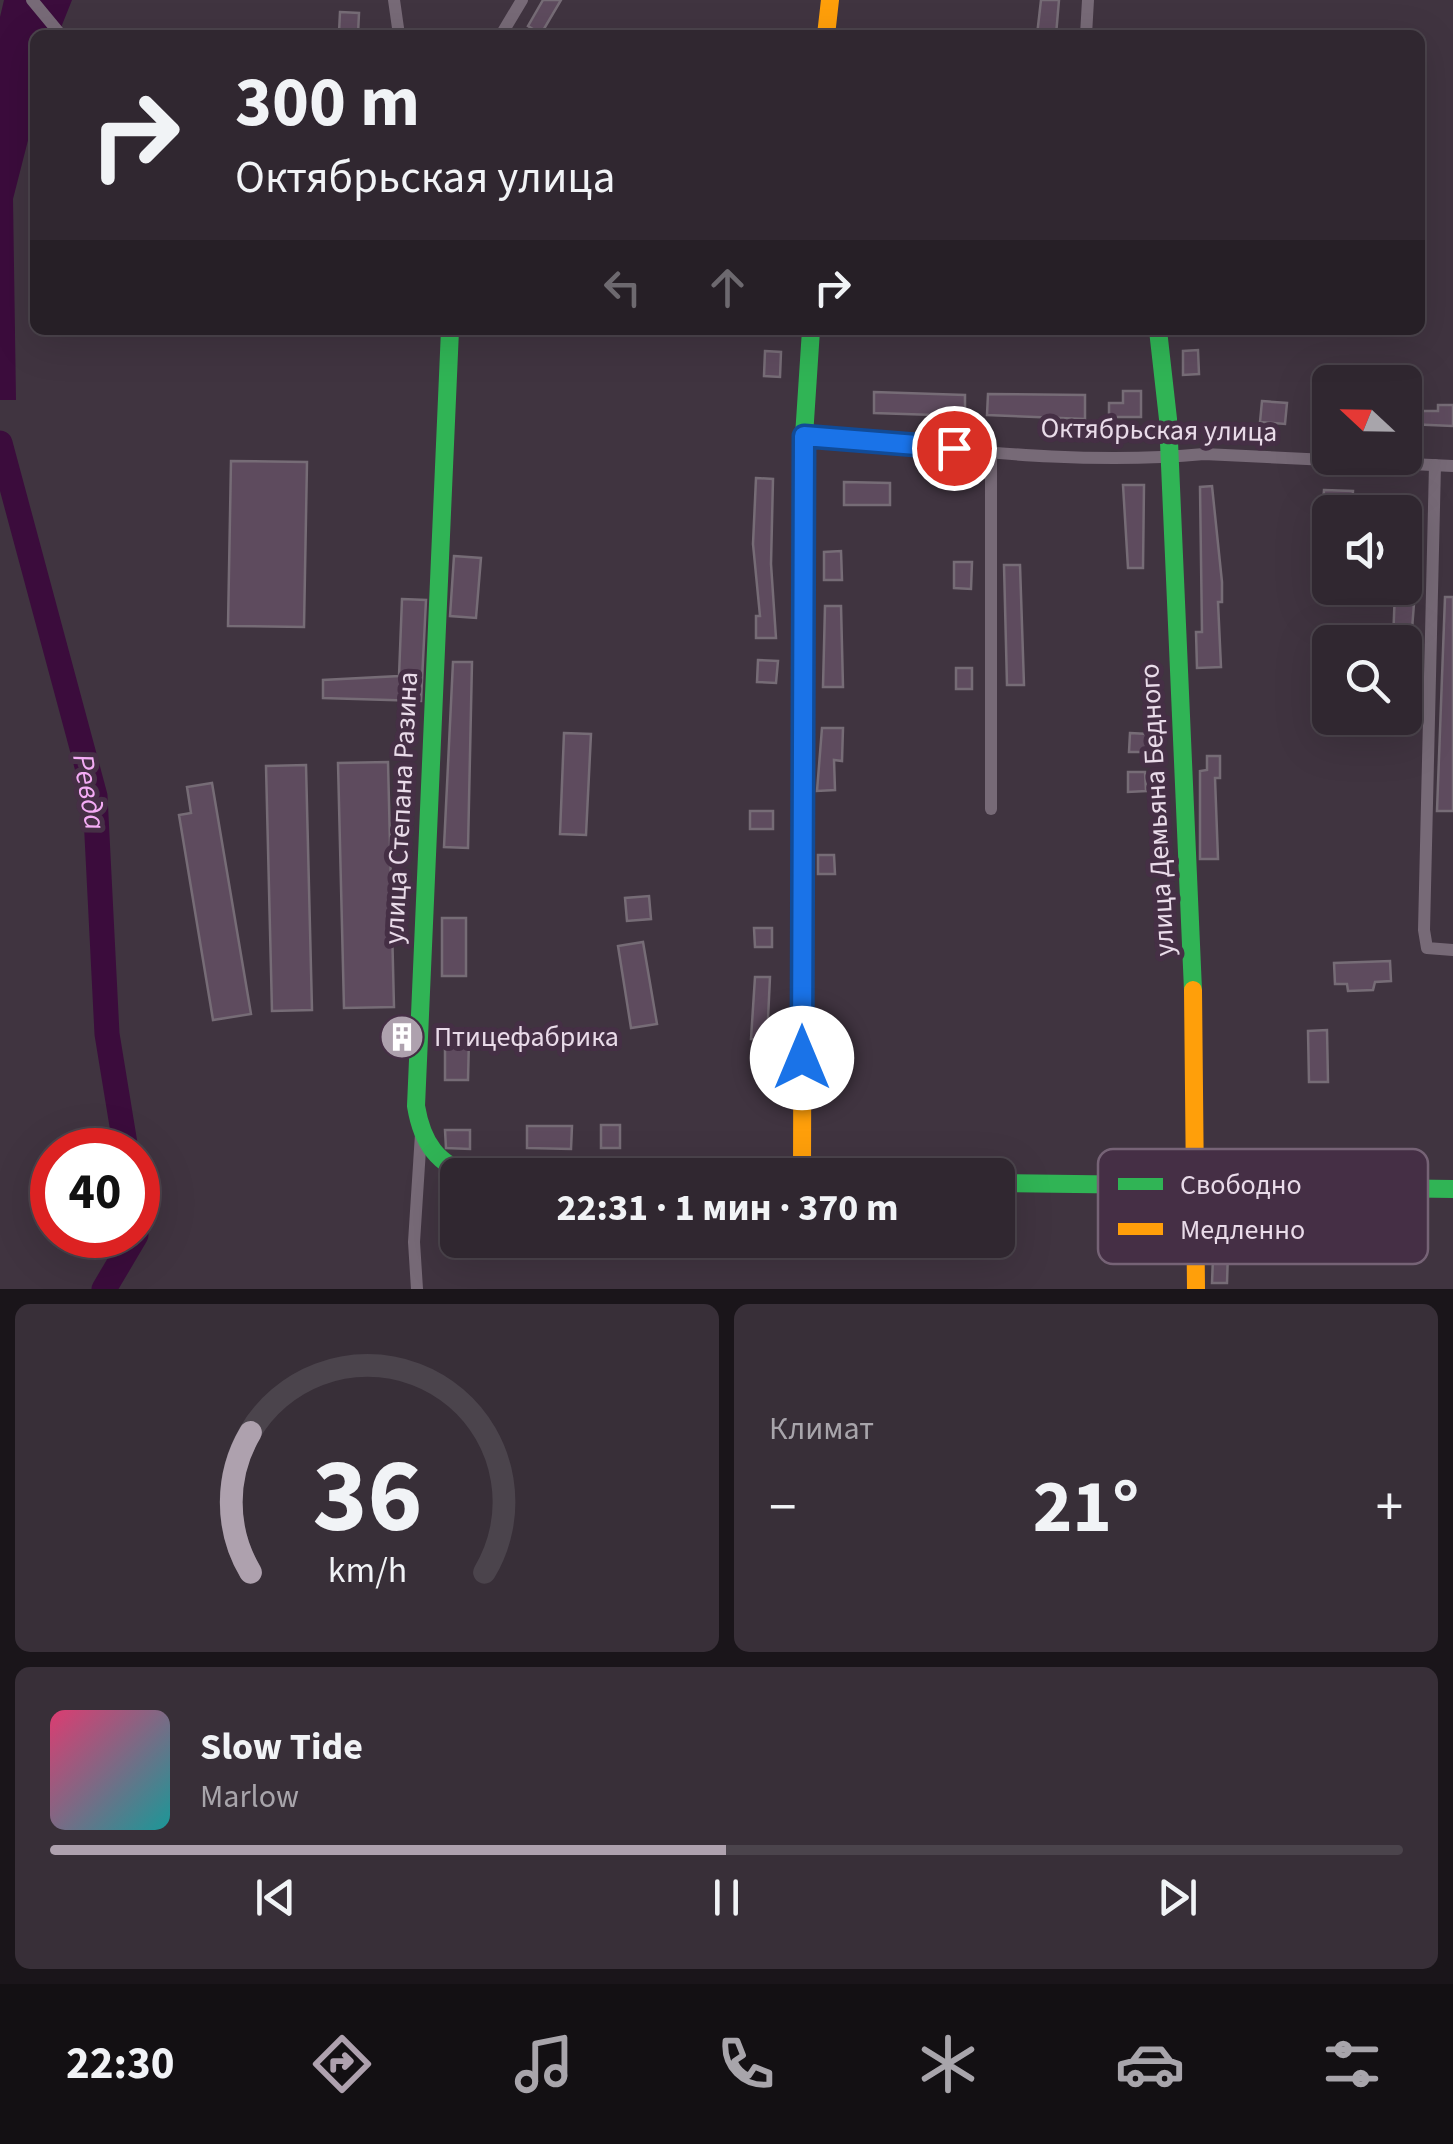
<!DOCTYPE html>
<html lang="ru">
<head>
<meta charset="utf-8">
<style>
	body { margin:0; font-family:"Source Sans 3",sans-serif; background:#382f38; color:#f1f3f6; height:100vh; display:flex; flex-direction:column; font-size:38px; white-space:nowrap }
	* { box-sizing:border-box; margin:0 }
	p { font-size:32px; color:#a8a5ab }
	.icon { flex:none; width:55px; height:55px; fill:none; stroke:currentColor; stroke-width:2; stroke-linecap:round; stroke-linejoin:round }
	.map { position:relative; height:1289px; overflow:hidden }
	.panel { display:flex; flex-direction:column; gap:15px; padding:15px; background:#1a151a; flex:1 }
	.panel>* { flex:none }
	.top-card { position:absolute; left:30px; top:30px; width:1395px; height:305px; border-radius:15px; box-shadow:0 10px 40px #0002,0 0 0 2px #4b444c; background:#302730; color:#f1f3f6; overflow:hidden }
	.needle { width:65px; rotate:292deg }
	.buttons { position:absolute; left:1312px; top:365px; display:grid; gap:20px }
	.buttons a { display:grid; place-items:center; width:110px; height:110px; border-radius:15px; background:#302730; box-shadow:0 10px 40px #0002,0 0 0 2px #4b444c; font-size:50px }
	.speed { position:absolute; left:30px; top:1128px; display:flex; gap:20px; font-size:50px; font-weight:700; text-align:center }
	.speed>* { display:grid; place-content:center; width:130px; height:130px; border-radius:50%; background:#302730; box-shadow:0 10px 40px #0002,0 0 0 2px #4b444c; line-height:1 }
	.speed .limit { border:15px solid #d22; background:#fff; color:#111 }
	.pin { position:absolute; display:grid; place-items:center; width:85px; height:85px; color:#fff; margin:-42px; border:5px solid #fff; border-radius:50%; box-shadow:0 2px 10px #0007 }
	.me { position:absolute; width:110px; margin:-55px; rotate:0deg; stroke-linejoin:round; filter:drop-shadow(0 0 8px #0008) }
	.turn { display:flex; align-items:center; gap:35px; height:210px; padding:0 40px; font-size:45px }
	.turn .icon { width:130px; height:130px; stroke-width:2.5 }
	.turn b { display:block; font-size:70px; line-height:85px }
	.lanes { display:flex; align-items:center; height:95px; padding:0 40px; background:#0003; justify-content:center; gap:50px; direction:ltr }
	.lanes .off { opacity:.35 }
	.big { font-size:75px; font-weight:700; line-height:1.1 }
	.panel .tile { flex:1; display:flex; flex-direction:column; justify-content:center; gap:15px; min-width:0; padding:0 35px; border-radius:15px; background:#382f38 }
	.panel .dial { align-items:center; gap:0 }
	.dial svg { height:260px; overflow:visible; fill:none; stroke:#4b444c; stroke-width:7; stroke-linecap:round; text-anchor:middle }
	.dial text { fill:#f1f3f6; stroke:none }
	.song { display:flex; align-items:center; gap:30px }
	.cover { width:120px; height:120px; border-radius:15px; background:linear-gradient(135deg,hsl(340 70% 55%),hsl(180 70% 35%)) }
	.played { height:10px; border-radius:5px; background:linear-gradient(90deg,#aea1ae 50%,#4b444c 50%) }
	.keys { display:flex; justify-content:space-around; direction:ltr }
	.heat { display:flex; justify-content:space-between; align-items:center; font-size:55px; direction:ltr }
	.panel .tiles { flex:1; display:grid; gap:15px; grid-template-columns:1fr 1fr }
	.tile:last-child { grid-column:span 2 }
	.trip { position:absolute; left:440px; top:1158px; width:575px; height:100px; border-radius:15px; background:#302730; box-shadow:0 10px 40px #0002,0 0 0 2px #4b444c; font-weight:700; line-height:100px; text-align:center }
	.dock { display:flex; height:160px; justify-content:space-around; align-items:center; background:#131013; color:#a8a5ab }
	.dock .icon { width:70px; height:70px }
	.dock .selected { color:#aea1ae }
	.dock b { font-size:45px; color:#f1f3f6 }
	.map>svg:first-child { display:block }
</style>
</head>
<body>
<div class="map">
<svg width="1453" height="1289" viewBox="0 0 1453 1289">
	<rect width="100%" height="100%" fill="#403440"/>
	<path fill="#3b0c3c" d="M4,0H72L58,35H35V113L13,199L16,400H0V17Z"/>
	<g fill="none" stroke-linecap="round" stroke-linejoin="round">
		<g stroke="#3b0c3c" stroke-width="25">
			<path d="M0,443L95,796L107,1034L126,1150"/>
			<path d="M104,1289L136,1235"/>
		</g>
	</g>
	<g fill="#5e4b5e" stroke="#766c76" stroke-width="2.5">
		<path d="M543,0H561L541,34L528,26Z"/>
		<path d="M1041,0H1059L1056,35H1037Z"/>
		<path d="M340,12L359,13L358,34L339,33Z"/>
		<path d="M1198,350L1199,374L1183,375V351Z"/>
		<path d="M765,351L781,352L780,377L764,376Z"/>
		<path d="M1123,391H1141V417H1109V403H1123Z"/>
		<path d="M874,392L965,395V416L874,413Z"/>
		<path d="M988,394L1085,395V419L987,415Z"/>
		<path d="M1262,401L1287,403L1285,424L1260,422Z"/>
		<path d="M1438,405H1453V426L1407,424L1408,411H1438Z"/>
		<path d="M231,461L307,462L304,627L228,626Z"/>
		<path d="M756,478L773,479L771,564L776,638H756V616H760L753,544Z"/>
		<path d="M844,482L890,483V505H844Z"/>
		<path d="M1123,485H1144L1143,568H1128Z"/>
		<path d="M1212,486L1222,582V602H1218L1221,667L1197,668L1196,632H1202L1200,487Z"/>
		<path d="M1324,490L1353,491L1352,506L1323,505Z"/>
		<path d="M1373,496L1413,497L1412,512H1373Z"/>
		<path d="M841,551L842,580H824V552Z"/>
		<path d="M454,556L481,558L476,618L450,616Z"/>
		<path d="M954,562H972L971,589L954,588Z"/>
		<path d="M1004,565H1020L1024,685H1007Z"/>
		<path d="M1395,590L1415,591L1411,642H1393Z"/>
		<path d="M1445,597H1453V811H1437Z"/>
		<path d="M402,599L426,600L421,701L323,698V680L399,676Z"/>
		<path d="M825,606H841L843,687H823Z"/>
		<path d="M758,660L778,661L776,683L757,682Z"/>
		<path d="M453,662H472L468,848L444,847Z"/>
		<rect x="956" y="668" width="16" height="21"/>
		<path d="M822,728H843L842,761L834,760L835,790L817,791Z"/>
		<path d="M564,733L591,734L586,835L560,834Z"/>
		<path d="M1130,733L1148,734V752H1129Z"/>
		<path d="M1207,756H1220V778H1215L1218,859H1200V771L1207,770Z"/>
		<path d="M388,762L394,1007L344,1008L338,763Z"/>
		<path d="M306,765L312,1010L272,1011L266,766Z"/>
		<path d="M1128,772H1145L1146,791L1128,792Z"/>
		<path d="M212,783L251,1014L213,1020L179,815L191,813L187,787Z"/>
		<rect x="750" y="811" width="23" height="18"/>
		<path d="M818,855H834L835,874H818Z"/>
		<path d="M649,896L651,919L627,921L625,898Z"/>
		<rect x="442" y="918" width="24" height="58"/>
		<path d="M754,928H772V947H755Z"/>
		<path d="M643,942L657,1024L631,1028L618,946Z"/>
		<path d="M1390,961L1391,981L1375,982L1373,990L1348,991L1347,984H1335L1334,963Z"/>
		<path d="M755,977H770L767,1040L751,1039Z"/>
		<path d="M1327,1030L1328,1082H1309L1308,1031Z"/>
		<path d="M445,1038H469L468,1080H445Z"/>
		<rect x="601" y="1125" width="19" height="23"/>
		<path d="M527,1126H572L571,1149L527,1148Z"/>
		<path d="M445,1130H470V1149L446,1148Z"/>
		<path d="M1214,1233L1304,1234V1257L1228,1252L1227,1283H1212Z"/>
	</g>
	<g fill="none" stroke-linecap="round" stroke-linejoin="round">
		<g stroke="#776a77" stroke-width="12">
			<path d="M32,0L61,35"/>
			<path d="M394,0L399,35"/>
			<path d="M501,35L522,0"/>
			<path d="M1086,35L1088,0"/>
			<path d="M804,436C935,446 1073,467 1204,454L1453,466"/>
			<path d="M991,451V809"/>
			<path d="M1435,465L1424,930L1427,948L1453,950"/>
			<path d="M417,1289L414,1242L421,1134"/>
		</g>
		<g stroke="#30b455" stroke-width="18">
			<path d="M450,330L416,1106C422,1142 437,1166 474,1175"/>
			<path d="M1158,330L1168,419L1193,990"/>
			<path d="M803,748L804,436L811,330"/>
			<path d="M998,1183L1453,1189"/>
		</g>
		<g stroke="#ff9f0a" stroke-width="18">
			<path d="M826,35L830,0"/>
			<path d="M1193,990L1196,1289"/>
			<path d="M802,1175L803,748"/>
		</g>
	</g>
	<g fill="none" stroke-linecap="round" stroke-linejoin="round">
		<defs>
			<path id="route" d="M802,1058L804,436L954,448"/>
		</defs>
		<use href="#route" stroke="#114b97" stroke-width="25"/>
		<use href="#route" stroke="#1a73e8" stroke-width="18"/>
	</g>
	<defs>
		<symbol id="building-disc" viewBox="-11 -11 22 22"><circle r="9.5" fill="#aea1ae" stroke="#452f45"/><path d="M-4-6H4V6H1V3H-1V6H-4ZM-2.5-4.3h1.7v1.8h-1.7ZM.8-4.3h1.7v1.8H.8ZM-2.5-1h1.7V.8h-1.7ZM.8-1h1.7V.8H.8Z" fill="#fff"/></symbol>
	</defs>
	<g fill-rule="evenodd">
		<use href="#building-disc" x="377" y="1012" width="50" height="50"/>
	</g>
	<g text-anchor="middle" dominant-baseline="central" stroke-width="10" stroke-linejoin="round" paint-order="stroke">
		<g font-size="28" fill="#e9dbe9" stroke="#452f45">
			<text transform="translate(1159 430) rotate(1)">Октябрьская улица</text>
			<text transform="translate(401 808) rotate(-87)">улица Степана Разина</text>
			<text transform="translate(1157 810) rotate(-93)">улица Демьяна Бедного</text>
		</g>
		<g font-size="28" fill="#e9dbe9" stroke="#452f45" text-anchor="start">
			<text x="434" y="1037">Птицефабрика</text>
		</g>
		<g font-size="30" font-style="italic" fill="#f4acf5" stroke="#452f45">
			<text transform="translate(89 792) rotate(80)">Ревда</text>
		</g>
	</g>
	<rect x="1098" y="1149" width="330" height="115" rx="15" fill="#452f45" stroke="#766376" stroke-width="2.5"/>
	<rect x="1118" y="1178" width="45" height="12" fill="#30b455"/>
	<rect x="1118" y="1223" width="45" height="12" fill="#ff9f0a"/>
	<g font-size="28" fill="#e9dbe9">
		<text x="1180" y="1194">Свободно</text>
		<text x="1180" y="1239">Медленно</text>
	</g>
</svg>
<div class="buttons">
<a><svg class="needle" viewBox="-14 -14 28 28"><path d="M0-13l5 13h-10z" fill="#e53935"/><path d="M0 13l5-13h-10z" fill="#a8a5ab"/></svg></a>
<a><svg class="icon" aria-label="sound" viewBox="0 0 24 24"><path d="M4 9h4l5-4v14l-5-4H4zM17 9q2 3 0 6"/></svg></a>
<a><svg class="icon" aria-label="search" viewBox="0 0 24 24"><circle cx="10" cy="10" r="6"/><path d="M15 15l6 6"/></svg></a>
</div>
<div class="speed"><div class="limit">40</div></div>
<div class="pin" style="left:954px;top:448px;background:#d93025"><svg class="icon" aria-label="arrive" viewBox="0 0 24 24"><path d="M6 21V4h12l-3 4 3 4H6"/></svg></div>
<svg class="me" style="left:802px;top:1058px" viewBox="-20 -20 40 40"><circle r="19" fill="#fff"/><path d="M0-13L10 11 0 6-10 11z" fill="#1a73e8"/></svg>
<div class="trip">22:31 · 1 мин · 370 m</div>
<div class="top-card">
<div class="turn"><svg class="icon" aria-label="right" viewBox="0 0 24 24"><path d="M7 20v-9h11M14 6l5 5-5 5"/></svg><div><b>300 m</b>Октябрьская улица</div></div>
<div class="lanes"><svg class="icon off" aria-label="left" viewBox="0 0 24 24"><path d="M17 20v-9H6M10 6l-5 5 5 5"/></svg><svg class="icon off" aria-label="ahead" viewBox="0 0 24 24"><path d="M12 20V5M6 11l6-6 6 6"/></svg><svg class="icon" aria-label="right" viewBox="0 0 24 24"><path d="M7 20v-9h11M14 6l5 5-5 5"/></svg></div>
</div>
</div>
<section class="panel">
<div class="tiles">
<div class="tile dial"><svg viewBox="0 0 100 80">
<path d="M14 69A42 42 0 1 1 86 69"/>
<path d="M14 69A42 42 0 0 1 14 26" stroke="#aea1ae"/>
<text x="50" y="56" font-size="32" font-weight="700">36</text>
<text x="50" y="72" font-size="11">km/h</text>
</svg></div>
<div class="tile"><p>Климат</p>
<div class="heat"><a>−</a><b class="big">21°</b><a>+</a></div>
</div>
<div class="tile">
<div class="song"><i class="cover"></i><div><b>Slow Tide</b><p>Marlow</p></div></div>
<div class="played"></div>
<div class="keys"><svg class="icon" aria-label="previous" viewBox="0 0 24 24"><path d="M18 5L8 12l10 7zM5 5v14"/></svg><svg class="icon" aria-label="pause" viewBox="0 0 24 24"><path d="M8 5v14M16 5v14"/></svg><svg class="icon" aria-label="next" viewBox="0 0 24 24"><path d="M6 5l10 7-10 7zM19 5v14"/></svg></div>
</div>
</div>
</section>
<nav class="dock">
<b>22:30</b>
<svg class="icon selected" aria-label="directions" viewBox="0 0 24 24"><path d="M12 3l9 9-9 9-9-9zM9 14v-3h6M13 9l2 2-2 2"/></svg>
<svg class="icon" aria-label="music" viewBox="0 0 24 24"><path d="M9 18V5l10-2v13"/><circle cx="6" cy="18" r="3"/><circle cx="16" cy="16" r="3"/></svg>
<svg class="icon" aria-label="phone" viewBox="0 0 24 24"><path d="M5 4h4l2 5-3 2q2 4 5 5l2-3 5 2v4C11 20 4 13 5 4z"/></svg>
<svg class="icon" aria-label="climate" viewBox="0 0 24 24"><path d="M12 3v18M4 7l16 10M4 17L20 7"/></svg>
<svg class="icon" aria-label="car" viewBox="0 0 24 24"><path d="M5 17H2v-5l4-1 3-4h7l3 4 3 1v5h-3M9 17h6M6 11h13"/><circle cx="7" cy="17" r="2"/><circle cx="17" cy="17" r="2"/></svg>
<svg class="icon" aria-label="filters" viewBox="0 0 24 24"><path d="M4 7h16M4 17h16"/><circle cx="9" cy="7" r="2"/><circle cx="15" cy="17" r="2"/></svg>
</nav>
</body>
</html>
